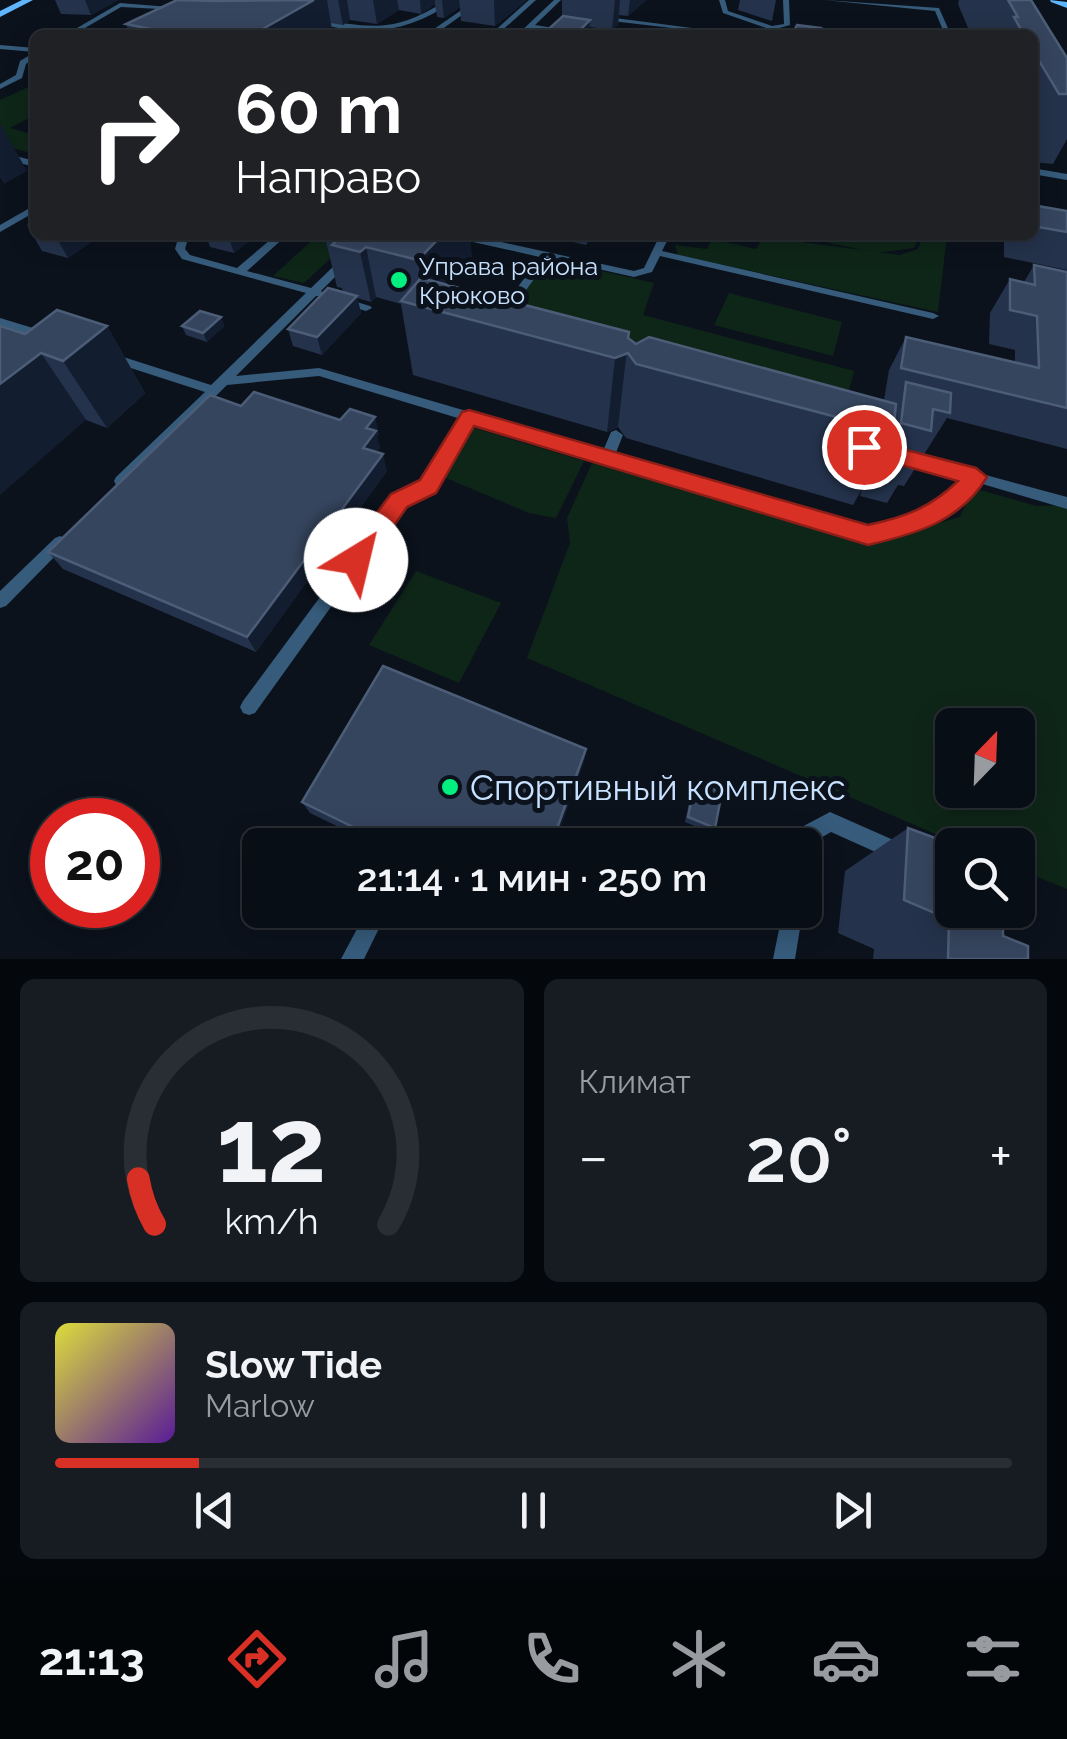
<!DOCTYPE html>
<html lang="ru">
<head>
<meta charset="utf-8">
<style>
	body { margin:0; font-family:Raleway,sans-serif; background:#161c22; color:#f1f3f6; height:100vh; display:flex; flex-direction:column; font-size:38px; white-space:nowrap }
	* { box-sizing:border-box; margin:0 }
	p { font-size:32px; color:#989ca0 }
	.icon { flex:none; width:55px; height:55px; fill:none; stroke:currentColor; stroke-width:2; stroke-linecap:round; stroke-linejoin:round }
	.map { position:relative; height:959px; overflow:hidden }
	.side { display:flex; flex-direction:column; gap:20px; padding:20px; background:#04080c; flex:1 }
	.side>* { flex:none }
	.hud { position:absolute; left:30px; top:30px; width:1008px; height:210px; border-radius:15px; box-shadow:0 5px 25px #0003,0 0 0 2px #292e34; background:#202124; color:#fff; overflow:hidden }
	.needle { width:65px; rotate:23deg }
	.tools { position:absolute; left:935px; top:708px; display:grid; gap:20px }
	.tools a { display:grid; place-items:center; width:100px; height:100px; border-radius:15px; background:#080e15; box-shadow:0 5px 25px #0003,0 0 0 2px #292e34; font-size:50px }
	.speed { position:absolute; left:30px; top:798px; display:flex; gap:20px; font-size:50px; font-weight:700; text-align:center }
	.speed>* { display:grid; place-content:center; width:130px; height:130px; border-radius:50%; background:#080e15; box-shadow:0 5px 25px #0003,0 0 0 2px #292e34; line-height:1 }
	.speed .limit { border:15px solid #d22; background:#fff; color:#111 }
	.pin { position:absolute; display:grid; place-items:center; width:85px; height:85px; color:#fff; margin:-42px; border:5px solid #fff; border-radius:50%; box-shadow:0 2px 10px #0007 }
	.me { position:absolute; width:110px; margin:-55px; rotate:36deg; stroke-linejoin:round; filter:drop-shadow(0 0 8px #0008) }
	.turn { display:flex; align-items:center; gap:35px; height:210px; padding:0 40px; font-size:45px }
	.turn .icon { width:130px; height:130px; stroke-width:2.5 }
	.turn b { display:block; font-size:70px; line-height:85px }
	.big { font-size:75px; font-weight:600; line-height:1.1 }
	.side .tile { flex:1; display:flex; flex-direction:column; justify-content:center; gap:15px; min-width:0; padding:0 35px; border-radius:15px; background:#161c22 }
	.side .dial { align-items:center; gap:0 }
	.dial svg { height:260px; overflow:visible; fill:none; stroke:#292e34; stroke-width:7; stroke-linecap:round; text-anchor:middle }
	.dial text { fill:#f1f3f6; stroke:none }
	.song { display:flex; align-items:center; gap:30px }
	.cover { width:120px; height:120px; border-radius:15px; background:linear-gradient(135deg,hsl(60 70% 55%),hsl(270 70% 35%)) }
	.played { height:10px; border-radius:5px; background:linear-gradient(90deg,#d93025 15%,#292e34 15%) }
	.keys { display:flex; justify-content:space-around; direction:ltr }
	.heat { display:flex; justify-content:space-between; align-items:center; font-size:55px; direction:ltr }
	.side .tiles { flex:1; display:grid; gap:20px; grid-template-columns:1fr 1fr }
	.tile:last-child { grid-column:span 2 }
	.trip { position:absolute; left:242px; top:828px; width:580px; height:100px; border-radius:15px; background:#080e15; box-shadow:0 5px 25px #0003,0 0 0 2px #292e34; font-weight:600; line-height:100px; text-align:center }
	.menu { display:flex; height:160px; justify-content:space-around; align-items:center; background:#030608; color:#989ca0 }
	.menu .icon { width:70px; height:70px }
	.menu .current { color:#d93025 }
	.menu b { font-size:45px; color:#f1f3f6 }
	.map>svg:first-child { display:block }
</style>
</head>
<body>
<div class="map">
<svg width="1067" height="959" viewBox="0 0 1067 959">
	<rect width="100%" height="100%" fill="#0b121c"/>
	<g fill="#0e2618" fill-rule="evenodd">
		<path d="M35,84V115L10,128L35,135V154L0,145V100Z"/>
		<path d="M318,235H356L304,283L273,276Z"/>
		<path d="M793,235H918L919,239L913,248L876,253Z"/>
		<path d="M923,235H947L938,312L678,255L675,245L707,249L712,239L756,249L763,237L900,255L918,249Z"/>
		<path d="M548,259L654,283L643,315L854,371L838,433L489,342Z"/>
		<path d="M729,293L842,322L833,356L714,325Z"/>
		<path d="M471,427L584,461L556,518L529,513L439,475Z"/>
		<path d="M593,461L851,539L894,536L960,517L973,488L1036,506L1067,505V889L1018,869V845H961L527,658L570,543L567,518ZM952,725H1018V790H952Z"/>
		<path d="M416,571L501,603L459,683L369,645Z"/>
	</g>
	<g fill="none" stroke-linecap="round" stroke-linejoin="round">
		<g fill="#365b7b" fill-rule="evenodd">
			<path d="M447,0H454C412,32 363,39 313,21L316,19C374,28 395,33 447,0Z"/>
			<path d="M476,0H483L441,30L453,35H444L434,31V29Z"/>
			<path d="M529,0H536L497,35H490Z"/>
			<path d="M554,0H561L535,25L598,35H580L531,28L524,35H517Z"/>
			<path d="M614,0H621L605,15L607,17L692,28L689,30L603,20L599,15Z"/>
			<path d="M719,0H725L728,11L772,26L784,24L783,0H789L790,25L772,30L723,13Z"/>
			<path d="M824,0L939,8L951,35H945L935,11Z"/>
			<path d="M120,3L182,8L179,10L121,7L73,35H65Z"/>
			<path d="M0,45L35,48V57L26,64L22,78L0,89V84L16,75L20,61L35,52L0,49Z"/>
			<path d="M0,152L35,161V167L0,158Z"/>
			<path d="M1032,168L1067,174V180L1032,174Z"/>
			<path d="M35,205V212L0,232V225Z"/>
			<path d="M179,235H189L185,249L190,255L237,268L276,235H287L247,271L311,288L366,235H377L321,291L325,294L324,296H316L236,376L319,368L603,451L611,432L616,430L623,435L615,455L867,529L912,519L940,504L965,479L900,462L898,458L900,454L905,453L1067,497V509L979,483L950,512L920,528L867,541L472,422L433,491L404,505L255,713L249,715L243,713L240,707L243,701L394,497L423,483L461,419L319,376L227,385L126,485H116L114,481L116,477L205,392L106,360L104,357L106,354H114L211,385L306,293L182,259L175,249Z"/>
			<path d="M450,235H469L634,271L644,268L660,235H670L662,251L933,313L939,316L933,319L660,256L652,272L634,277L549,258L507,317L503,318L497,315L540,257L455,238Z"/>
			<path d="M340,297L370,306L372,308L366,311L336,302V298Z"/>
			<path d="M0,318L46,332L48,335L42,339L0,326Z"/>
			<path d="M60,536L65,538L67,542L65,546L6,606L0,608V591L55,538Z"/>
			<path d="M830,812L907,846L910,853L907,860L900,863L831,832L814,842L811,852L805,854V845H794L798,829Z"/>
			<path d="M367,910H388L364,959H341Z"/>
			<path d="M783,910H803L795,959H773Z"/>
		</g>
		<g fill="#5fb6fe" fill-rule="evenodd">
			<path d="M22,0H33L0,17V11Z"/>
			<path d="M1050,0L1067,2V8L1051,2Z"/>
		</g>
	</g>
	<g fill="#24324b">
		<path d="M55,0H118L91,15L61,14Z"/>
		<path d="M177,0H527L495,26L461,21L460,7L444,18L437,17L435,4L421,14L399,10L377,24L350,20L343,25L331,23L332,31L326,35H130L126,24Z"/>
		<path d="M562,0H646L628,16L619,15L618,25L612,30L590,27L574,17L562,15Z"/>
		<path d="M740,0H776L772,21L738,10Z"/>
		<path d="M959,0H1031L1067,58V139L1053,164L1032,162V35H971L958,4Z"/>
		<path d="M1032,205L1067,211V270L1004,257V235H1032Z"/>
		<path d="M35,220V235H101L68,258L42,251L27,225Z"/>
		<path d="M206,235H257L234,253L210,247Z"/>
		<path d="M543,235H592L586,245Z"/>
		<path d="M325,237L472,256L447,285L629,332V338L636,344L884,400L889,370L906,337L1015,362V350L989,344L990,313L1010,279L1024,282L1034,265L1067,272V449L947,418L904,486L898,485L887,503L860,496L862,489L853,505L626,438L618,427L607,432L413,375L401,304L376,297L371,302L357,298L361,313L322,355L293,346L288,329L343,292L342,288L337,287Z"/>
		<path d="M221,317L224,326L207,342L186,335L182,326Z"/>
		<path d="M107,326L145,393L107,428L86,420L25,334Z"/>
		<path d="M241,406L340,420L379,434L377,437L380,448L377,452L387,471L256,652L63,569L48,552Z"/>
		<path d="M586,749L584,761L554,845H376L310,813L302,802Z"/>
		<path d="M695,782L715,828L712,833L685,822L692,788Z"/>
		<path d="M908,828L1003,936L1028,959H873L874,949L838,933L845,871Z"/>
		<path d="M511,910H530L527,918Z"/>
	</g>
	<g fill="#131d30">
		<path d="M85,0H118L91,15Z"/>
		<path d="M314,0H327L332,31L326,35H252Z"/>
		<path d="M338,0H347L350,20L343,25Z"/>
		<path d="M373,0H397L399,10L377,24Z"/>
		<path d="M420,0H435V4L421,14Z"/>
		<path d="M442,0H459L460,7L444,18Z"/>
		<path d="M494,0H527L495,26Z"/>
		<path d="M615,0H620L618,25L612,30Z"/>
		<path d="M630,0H646L628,16Z"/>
		<path d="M590,20L589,35H575Z"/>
		<path d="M0,123L27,171L4,184L0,177Z"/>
		<path d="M55,235H101L68,258Z"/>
		<path d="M228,235H257L234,253Z"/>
		<path d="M436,235H470L472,256L428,308L425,307L418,260Z"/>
		<path d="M366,247L376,297L371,302L360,252Z"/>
		<path d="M357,296L361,313L322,355L317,337Z"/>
		<path d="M221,317L224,326L207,342L203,333Z"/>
		<path d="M107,326L145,393L107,428L63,361Z"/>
		<path d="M629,332L618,427L607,432L615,358Z"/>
		<path d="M41,353L86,420L0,495V384Z"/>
		<path d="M375,417L379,434L377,437L380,448L368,465L363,448L366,428Z"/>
		<path d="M383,454L387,471L256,652L247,637Z"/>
		<path d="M586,749L584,761L554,845H551Z"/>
	</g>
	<g fill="#36455e" stroke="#4c5d77" stroke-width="2.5">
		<path d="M177,0L215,1L314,0L252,35H180L126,24Z"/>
		<path d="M1008,0H1031L1067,58V94H1059L1032,49V35H1024L1014,17H1018Z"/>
		<path d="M563,16L590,20L575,35H542Z"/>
		<path d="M797,25L821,28L818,35H792Z"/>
		<path d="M1032,205L1067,211V232L1032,226Z"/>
		<path d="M327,235H442L418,260L366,247L360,252L332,245L337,240L325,237Z"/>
		<path d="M1034,265L1067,272V408L901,368L906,337L1039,368L1037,316L1010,310V279L1035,285Z"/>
		<path d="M421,278L629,332L628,338L636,344L649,337L896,404L893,432L636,364L628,353L615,358L401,301Z"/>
		<path d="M328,288L357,296L317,337L288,329Z"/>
		<path d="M57,310L107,326L63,361L41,353L0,384V326L25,334Z"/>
		<path d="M200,311L221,317L203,333L182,326Z"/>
		<path d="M906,382L951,393L950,413L933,409L931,431L901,423Z"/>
		<path d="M254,392L340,420L350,409L375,417L366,428L376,431L363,448L383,454L247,637L48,552L210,395L241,406Z"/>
		<path d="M383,666L586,749L551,845H390L302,802Z"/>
		<path d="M695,782L722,792L715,828L688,817Z"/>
		<path d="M908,828L954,845H952V910H1003V936L1028,946V959H948L949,919L904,900Z"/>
	</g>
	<path fill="#d93025" stroke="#8d1f18" stroke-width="2.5" d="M469,410L868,525C905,517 930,508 958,481L856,452V441L864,439L976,468L987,477C960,522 915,534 868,545L474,426L436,493L407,507L365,567H347L344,560L347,552L391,494L420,480L462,412Z"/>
	<g fill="#02f07f" stroke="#0b121c" stroke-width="4">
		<circle cx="399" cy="280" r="10"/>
		<circle cx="450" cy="787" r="10"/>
	</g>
	<g text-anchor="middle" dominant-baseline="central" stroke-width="10" stroke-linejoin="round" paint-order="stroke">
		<g font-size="25" fill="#c7e1ff" stroke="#0b121c" text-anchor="start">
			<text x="419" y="266">Управа района<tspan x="419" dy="29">Крюково</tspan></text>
		</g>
		<g font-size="35" fill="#c7e1ff" stroke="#0b121c" text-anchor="start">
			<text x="470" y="787">Спортивный комплекс</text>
		</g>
	</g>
</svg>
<div class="tools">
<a><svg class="needle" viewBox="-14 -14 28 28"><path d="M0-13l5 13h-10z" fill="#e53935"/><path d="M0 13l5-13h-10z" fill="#989ca0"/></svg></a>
<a><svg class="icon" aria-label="search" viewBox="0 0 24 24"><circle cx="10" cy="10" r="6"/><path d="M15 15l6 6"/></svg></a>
</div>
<div class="speed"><div class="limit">20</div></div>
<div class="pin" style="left:864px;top:447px;background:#d93025"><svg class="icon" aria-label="arrive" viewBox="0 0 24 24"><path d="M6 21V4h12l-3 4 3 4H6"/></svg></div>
<svg class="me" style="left:356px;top:560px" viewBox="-20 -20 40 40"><circle r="19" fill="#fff"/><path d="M0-13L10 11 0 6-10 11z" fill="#d93025"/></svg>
<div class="trip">21:14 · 1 мин · 250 m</div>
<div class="hud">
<div class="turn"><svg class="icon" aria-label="right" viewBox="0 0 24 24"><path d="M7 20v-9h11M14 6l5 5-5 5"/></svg><div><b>60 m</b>Направо</div></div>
</div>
</div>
<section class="side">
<div class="tiles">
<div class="tile dial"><svg viewBox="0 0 100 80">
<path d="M14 69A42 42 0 1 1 86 69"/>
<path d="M14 69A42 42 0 0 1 9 55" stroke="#d93025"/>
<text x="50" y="56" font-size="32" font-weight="700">12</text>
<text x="50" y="72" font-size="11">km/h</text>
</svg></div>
<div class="tile"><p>Климат</p>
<div class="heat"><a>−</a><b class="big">20°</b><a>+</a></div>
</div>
<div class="tile">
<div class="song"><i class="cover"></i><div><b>Slow Tide</b><p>Marlow</p></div></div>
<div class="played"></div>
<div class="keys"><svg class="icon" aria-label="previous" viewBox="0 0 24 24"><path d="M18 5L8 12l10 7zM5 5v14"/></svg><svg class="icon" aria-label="pause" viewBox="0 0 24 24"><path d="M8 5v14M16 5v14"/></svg><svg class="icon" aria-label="next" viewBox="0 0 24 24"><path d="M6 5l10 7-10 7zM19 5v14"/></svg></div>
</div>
</div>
</section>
<nav class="menu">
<b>21:13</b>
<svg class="icon current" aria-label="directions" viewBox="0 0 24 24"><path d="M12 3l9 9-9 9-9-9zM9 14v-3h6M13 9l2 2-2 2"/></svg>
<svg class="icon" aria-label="music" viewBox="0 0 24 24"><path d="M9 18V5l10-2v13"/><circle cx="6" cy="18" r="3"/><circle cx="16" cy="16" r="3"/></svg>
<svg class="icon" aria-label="phone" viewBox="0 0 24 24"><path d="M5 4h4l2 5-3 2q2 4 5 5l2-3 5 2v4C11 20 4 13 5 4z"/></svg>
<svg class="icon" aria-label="climate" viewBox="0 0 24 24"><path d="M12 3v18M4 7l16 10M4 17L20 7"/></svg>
<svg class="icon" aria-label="car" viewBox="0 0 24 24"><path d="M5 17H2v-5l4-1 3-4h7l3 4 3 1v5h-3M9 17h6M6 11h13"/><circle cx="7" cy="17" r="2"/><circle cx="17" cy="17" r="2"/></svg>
<svg class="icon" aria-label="filters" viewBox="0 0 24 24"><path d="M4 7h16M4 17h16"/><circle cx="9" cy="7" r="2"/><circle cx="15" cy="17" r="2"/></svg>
</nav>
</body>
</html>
